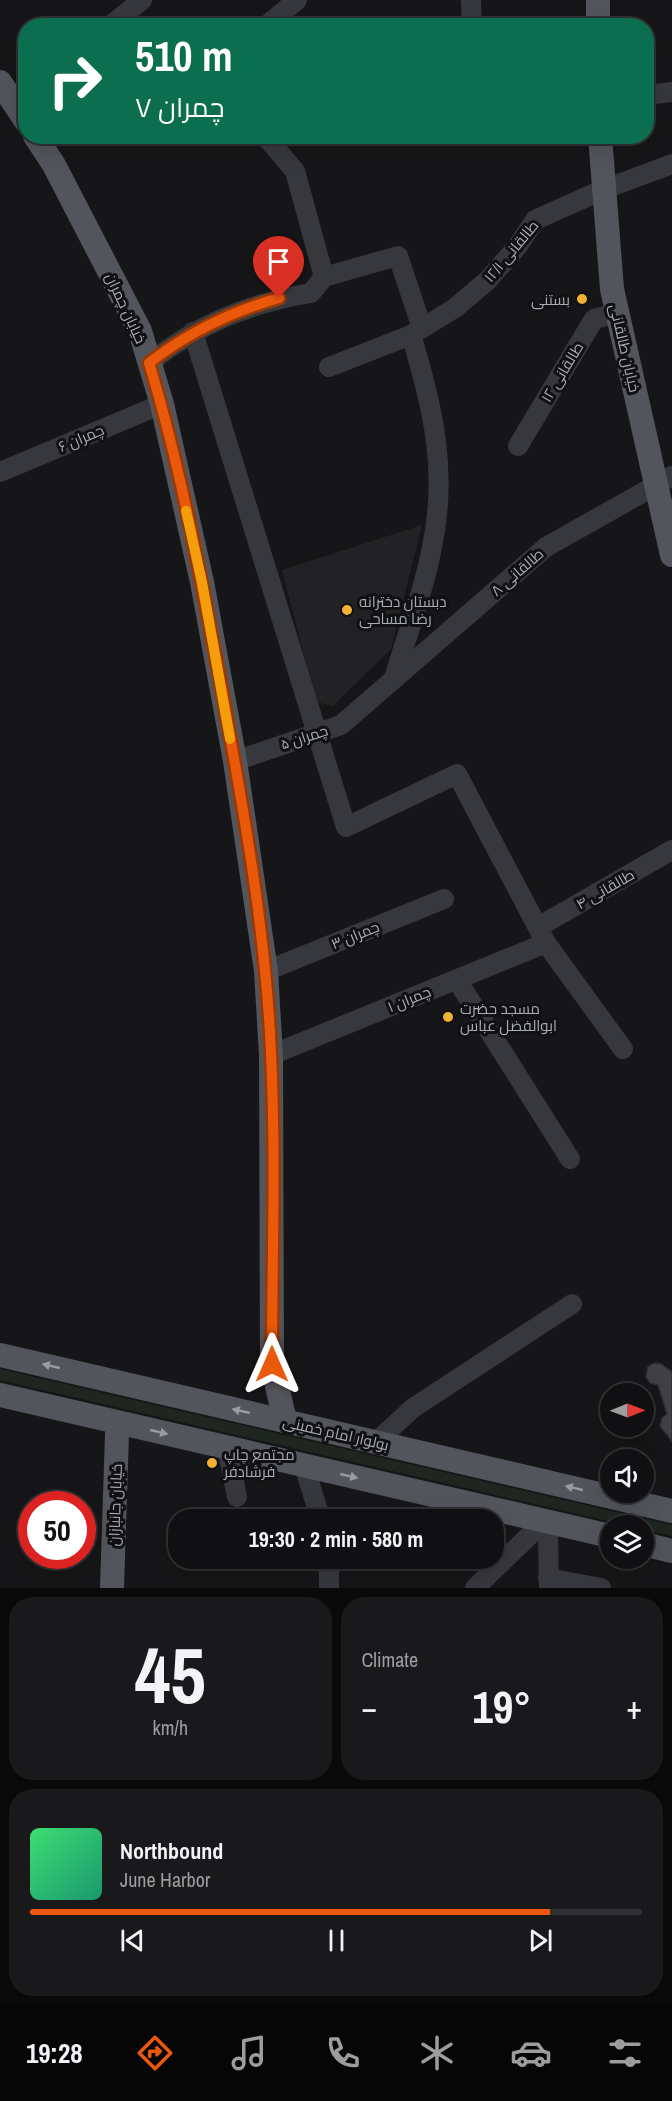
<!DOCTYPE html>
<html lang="en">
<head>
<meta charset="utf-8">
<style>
	body { margin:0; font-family:"Archivo Narrow",Cairo,sans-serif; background:#19191b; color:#f1f3f6; height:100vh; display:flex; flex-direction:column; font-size:22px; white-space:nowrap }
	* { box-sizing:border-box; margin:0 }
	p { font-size:20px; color:#9c9d9f }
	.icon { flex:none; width:33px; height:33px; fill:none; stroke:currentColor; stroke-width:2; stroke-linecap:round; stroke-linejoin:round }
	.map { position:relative; height:1588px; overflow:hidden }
	.side { display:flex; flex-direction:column; gap:9px; padding:9px; background:#09090a; flex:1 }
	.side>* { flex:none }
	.banner { position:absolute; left:18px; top:18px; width:636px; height:126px; border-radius:24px; box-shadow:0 6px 24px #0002,0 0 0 2px #303032; background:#0b6e4f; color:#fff; overflow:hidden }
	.needle { width:39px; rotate:89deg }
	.controls { position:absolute; left:600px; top:1383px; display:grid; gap:12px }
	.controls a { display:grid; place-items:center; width:54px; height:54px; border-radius:50%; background:#101012; box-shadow:0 6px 24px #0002,0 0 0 2px #303032; font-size:30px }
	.speed { position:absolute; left:18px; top:1491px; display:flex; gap:12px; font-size:30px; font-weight:700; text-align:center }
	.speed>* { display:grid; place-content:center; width:78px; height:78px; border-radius:50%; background:#101012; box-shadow:0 6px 24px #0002,0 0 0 2px #303032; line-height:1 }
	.speed .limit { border:9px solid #d22; background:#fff; color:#111 }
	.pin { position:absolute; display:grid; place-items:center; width:51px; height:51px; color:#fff; margin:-62px -26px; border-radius:50% 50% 50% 0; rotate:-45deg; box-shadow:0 0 6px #0007 }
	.pin .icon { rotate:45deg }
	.me { position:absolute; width:66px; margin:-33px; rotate:0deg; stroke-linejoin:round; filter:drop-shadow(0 0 4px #0008) }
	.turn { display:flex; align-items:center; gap:21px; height:126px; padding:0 18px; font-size:27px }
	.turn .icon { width:78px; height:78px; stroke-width:2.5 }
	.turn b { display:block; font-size:42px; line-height:51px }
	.big { font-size:45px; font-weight:700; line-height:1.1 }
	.side .tile { flex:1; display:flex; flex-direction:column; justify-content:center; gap:9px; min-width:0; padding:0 21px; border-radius:24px; background:#19191b }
	.side .dial { align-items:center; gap:0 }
	.dial b { font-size:78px; line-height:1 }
	.song { display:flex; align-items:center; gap:18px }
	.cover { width:72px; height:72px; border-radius:9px; background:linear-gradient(135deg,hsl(140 70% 55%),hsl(160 70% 35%)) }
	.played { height:6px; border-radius:3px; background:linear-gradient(90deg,#ea580c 85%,#303032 85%) }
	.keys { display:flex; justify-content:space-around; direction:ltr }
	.heat { display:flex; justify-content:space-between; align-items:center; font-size:33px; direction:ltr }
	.side .tiles { flex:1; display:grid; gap:9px; grid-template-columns:1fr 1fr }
	.tile:last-child { grid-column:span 2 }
	.trip { position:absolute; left:168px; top:1509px; width:336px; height:60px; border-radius:24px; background:#101012; box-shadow:0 6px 24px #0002,0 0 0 2px #303032; font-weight:700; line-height:60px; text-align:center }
	.tab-bar { display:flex; height:96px; justify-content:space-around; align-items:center; background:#060607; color:#9c9d9f }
	.tab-bar .icon { width:42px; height:42px }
	.tab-bar .active { color:#ea580c }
	.tab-bar b { font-size:27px; color:#f1f3f6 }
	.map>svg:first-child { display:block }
</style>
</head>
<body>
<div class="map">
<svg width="672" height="1588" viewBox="0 0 672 1588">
	<rect width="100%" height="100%" fill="#161618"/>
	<path fill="#222225" d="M422,525L391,649L333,706L316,702L282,570Z"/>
	<path fill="#1e261f" d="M0,1369L672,1525V1536L644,1530V1526L625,1525L0,1380Z"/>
	<path fill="#404145" stroke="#303034" stroke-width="1.5" d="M654,1363L661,1364L672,1372V1441L660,1426L662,1418L667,1414L658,1385L650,1383L646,1377L648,1367Z"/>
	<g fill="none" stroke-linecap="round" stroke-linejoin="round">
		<g stroke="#37383d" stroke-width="20">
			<path d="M471,0L472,26"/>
			<path d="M110,26L142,0"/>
			<path d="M266,26L297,0"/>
			<path d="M646,95L672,92"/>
			<path d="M265,136L295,171L324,277"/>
			<path d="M324,277L398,256L422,328"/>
			<path d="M193,332L346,827L457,774L546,943L623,1049"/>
			<path d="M149,363C198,324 250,303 311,293L324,277"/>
			<path d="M329,367L411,335L455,308L488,280L517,247L535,220L602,190L672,164"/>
			<path d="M518,446L594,319L617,313"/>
			<path d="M0,472L162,404"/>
			<path d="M394,679C406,636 424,592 432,547C448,471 433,407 411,335"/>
			<path d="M235,761L341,725L546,547L672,476"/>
			<path d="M538,927L672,850"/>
			<path d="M266,971L444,899"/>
			<path d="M457,980L570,1159"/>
			<path d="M271,1055L546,943"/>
			<path d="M376,1442L413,1408L572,1304"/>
			<path d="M227,1447L237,1497"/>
			<path d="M304,1466L321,1520"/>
			<path d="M329,1558V1588"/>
			<path d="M548,1578L601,1588"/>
			<path d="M475,1588L534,1531L536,1519"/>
			<path d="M549,1588L548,1534L550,1522"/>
		</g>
		<g stroke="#53555c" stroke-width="24">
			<path d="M598,26V0"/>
			<path d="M0,82L26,121"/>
			<path d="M35,136L54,165L140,331L162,404L202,582L235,761L266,971L271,1055L272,1364L285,1421"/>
			<path d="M600,136L612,289L672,555"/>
			<path d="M0,1355L672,1511"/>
			<path d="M0,1395L610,1536"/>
			<path d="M644,1544L672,1551"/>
			<path d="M112,1588L117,1434L120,1423"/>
		</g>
	</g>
	<defs><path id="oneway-solid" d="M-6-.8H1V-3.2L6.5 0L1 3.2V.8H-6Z" transform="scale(1.5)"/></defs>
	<g fill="#979ba6">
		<use href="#oneway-solid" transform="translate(51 1366) rotate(-167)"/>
		<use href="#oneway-solid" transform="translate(241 1411) rotate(-167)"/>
		<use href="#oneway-solid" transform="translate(159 1432) rotate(13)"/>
		<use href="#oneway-solid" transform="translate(349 1476) rotate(13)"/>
		<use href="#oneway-solid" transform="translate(574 1488) rotate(-167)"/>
	</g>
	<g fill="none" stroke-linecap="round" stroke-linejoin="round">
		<defs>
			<path id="route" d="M272,1364C272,1261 276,1157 271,1054C266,931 243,807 221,686C201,578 181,468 149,363C189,332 230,312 279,298"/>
		</defs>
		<use href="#route" stroke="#983908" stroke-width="15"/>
		<use href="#route" stroke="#ea580c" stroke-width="10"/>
		<path stroke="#f59e0b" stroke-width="10" d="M186,511L202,582L230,739"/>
	</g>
	<g fill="#f2b134" stroke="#111113" stroke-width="2">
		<circle cx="582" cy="299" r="6"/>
		<circle cx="347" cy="610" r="6"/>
		<circle cx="448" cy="1017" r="6"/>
		<circle cx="212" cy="1463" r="6"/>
	</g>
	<g text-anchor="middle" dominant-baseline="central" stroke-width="6" stroke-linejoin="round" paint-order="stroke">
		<g font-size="15" fill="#a8adb8" stroke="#111113">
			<text transform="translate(511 251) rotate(-50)">طالقانی ۱۲/۱</text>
			<text transform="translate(126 308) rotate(65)">خیابان چمران</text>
			<text transform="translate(625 348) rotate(77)">خیابان طالقانی</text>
			<text transform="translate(562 372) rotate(-59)">طالقانی ۱۲</text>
			<text transform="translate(81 438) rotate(-23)">چمران ۶</text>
			<text transform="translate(517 572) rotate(-41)">طالقانی ۸</text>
			<text transform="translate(304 737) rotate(-18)">چمران ۵</text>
			<text transform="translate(605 889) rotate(-30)">طالقانی ۴</text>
			<text transform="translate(355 935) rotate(-22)">چمران ۳</text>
			<text transform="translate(409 999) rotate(-22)">چمران ۱</text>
			<text transform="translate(336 1433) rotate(13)">بولوار امام خمینی</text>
			<text transform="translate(115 1505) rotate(-88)">خیابان جانبازان</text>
		</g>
		<g font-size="15" fill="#a8adb8" stroke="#111113" text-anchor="start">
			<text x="570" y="299" text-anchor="end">بستنی</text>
			<text x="359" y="601">دبستان دخترانه<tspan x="359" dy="17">رضا مساحی</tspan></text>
			<text x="460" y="1008">مسجد حضرت<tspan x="460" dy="17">ابوالفضل عباس</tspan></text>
			<text x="224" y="1454">مجتمع چاپ<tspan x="224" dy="17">فرشادفر</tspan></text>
		</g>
	</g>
</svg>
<div class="controls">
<a><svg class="needle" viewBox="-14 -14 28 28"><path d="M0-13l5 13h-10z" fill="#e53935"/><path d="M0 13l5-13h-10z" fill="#9c9d9f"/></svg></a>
<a><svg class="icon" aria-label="sound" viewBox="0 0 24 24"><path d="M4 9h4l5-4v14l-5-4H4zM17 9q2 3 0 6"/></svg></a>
<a><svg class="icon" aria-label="layers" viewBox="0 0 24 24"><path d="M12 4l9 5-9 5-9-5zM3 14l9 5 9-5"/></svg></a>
</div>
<div class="speed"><div class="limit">50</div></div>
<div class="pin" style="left:279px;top:298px;background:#d93025"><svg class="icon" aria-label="arrive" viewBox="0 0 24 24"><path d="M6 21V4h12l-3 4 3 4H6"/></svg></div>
<svg class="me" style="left:272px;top:1364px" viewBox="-20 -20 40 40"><path d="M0-17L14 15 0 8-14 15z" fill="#ea580c" stroke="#fff" stroke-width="4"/></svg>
<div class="trip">19:30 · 2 min · 580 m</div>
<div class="banner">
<div class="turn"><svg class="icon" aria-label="right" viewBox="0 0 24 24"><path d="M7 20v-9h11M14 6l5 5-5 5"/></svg><div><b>510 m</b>چمران ۷</div></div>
</div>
</div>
<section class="side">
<div class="tiles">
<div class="tile dial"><b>45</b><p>km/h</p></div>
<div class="tile"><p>Climate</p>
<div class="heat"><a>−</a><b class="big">19°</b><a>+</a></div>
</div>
<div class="tile">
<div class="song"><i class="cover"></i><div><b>Northbound</b><p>June Harbor</p></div></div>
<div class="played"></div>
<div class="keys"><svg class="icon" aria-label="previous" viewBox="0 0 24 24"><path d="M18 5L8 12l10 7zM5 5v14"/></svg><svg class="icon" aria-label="pause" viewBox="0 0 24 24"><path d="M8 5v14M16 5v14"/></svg><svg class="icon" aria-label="next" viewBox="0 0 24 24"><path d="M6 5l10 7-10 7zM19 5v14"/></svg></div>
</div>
</div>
</section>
<nav class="tab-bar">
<b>19:28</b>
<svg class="icon active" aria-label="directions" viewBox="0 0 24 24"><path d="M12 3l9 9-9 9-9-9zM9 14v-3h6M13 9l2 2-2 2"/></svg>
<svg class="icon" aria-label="music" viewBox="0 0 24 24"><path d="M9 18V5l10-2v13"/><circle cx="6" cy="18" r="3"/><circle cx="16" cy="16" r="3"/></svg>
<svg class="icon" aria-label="phone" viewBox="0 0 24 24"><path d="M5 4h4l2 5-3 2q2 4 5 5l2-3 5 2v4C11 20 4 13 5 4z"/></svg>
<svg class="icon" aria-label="climate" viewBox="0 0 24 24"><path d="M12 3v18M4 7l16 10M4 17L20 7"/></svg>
<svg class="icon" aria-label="car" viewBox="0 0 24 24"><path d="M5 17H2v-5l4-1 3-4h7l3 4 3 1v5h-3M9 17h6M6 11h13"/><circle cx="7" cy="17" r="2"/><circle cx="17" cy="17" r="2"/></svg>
<svg class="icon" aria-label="filters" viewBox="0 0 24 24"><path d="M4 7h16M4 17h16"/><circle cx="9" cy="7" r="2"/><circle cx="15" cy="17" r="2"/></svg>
</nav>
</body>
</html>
